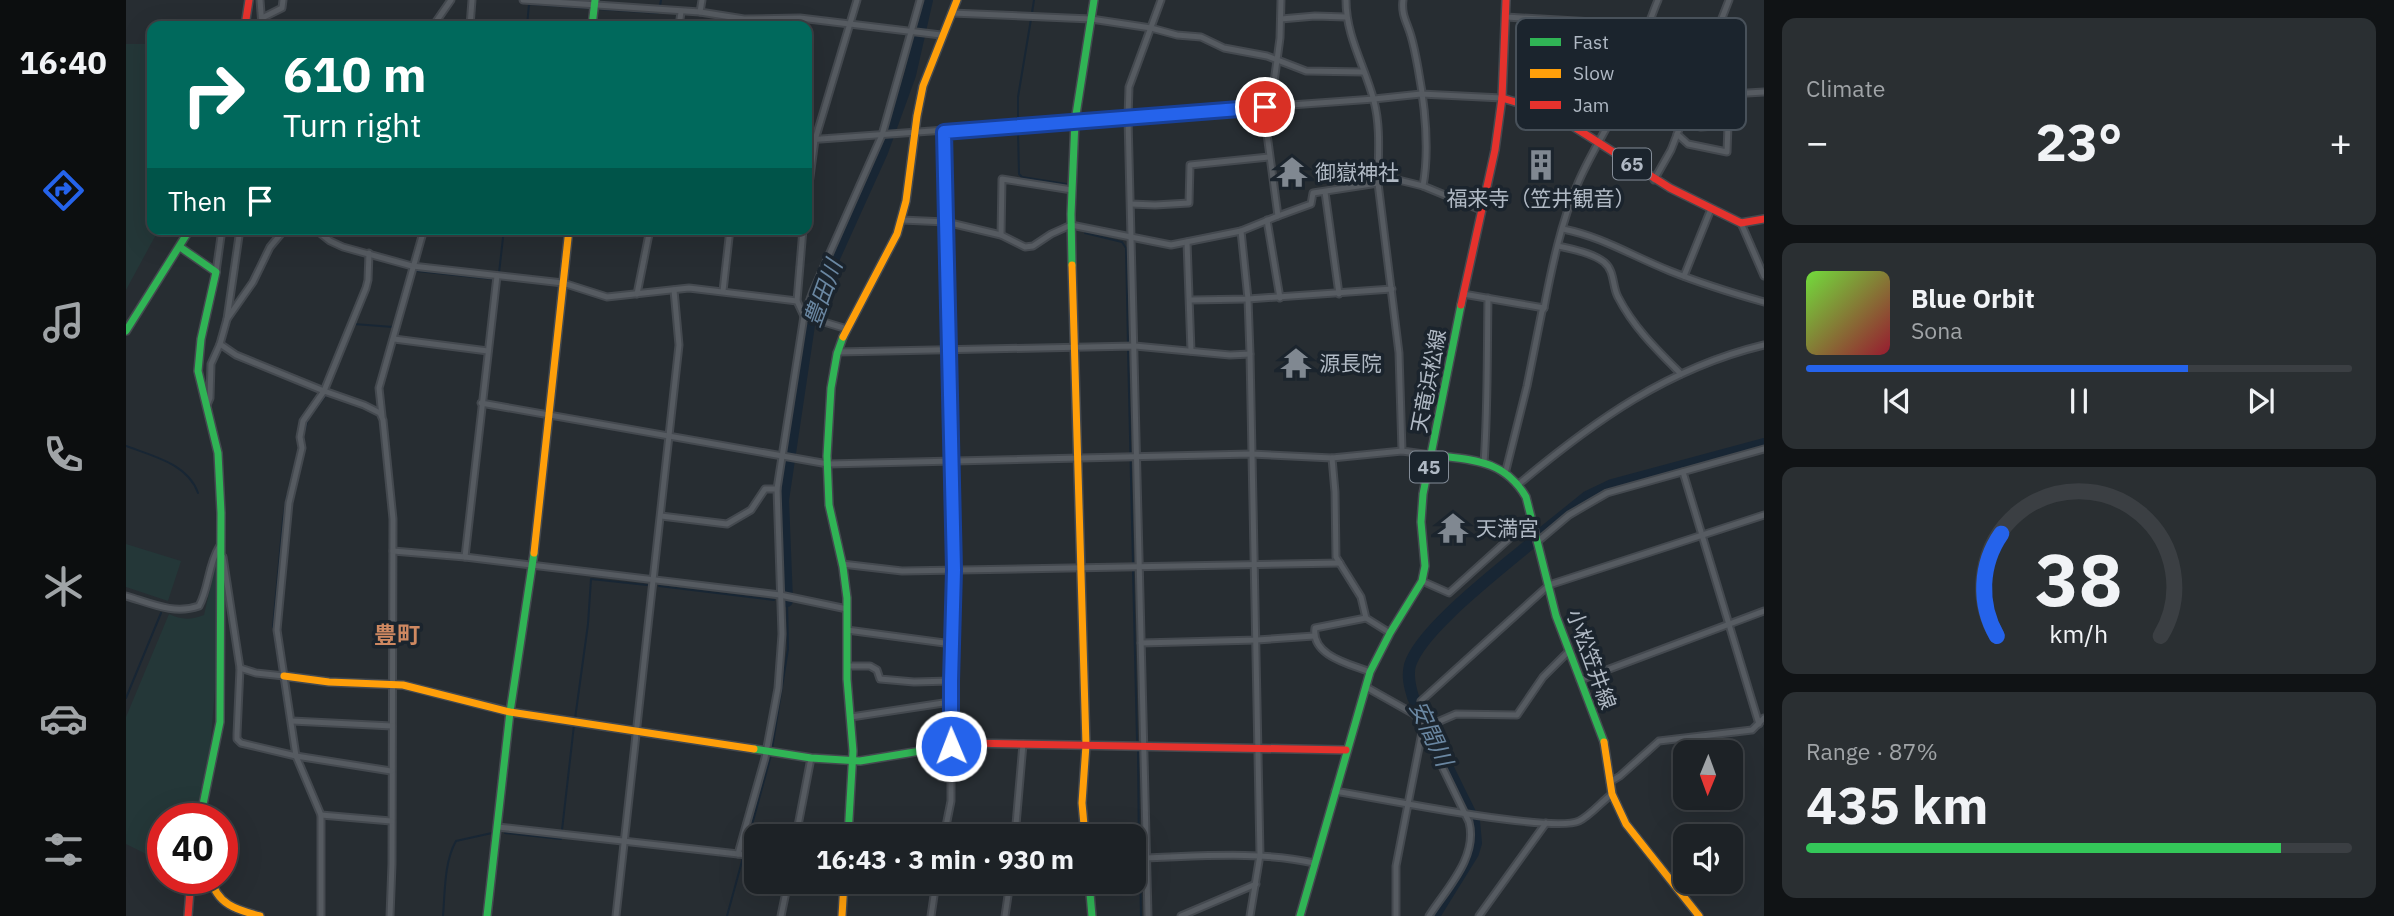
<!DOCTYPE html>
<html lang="en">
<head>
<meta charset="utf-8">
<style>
	body { margin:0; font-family:"IBM Plex Sans","Noto Sans JP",sans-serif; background:#2a2f32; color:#f1f3f6; height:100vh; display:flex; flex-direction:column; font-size:26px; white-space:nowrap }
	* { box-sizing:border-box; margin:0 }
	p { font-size:23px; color:#a0a4a7 }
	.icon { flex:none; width:38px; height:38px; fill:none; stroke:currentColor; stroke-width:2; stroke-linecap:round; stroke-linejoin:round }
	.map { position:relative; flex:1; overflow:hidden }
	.drawer { display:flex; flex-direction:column; gap:18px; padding:18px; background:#101315; width:630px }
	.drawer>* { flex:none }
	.top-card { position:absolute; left:21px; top:21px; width:665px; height:214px; border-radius:14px; box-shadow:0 7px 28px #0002,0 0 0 2px #3b3f43; background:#00695c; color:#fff; overflow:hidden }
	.needle { width:46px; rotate:181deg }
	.fabs { position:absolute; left:1547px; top:740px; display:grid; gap:14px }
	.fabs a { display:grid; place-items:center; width:70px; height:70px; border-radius:14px; background:#1d2226; box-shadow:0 7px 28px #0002,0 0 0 2px #3b3f43; font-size:35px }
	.speed { position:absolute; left:21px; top:803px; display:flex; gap:14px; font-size:35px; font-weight:700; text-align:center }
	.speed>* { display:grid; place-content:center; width:91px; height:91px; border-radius:50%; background:#1d2226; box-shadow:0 7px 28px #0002,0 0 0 2px #3b3f43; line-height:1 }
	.speed .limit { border:10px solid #d22; background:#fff; color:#111 }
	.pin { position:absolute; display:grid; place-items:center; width:60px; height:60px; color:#fff; margin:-30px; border:4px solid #fff; border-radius:50%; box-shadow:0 2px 7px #0007 }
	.me { position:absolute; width:77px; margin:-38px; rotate:359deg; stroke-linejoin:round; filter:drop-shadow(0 0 5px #0008) }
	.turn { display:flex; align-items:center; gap:24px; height:147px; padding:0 21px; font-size:32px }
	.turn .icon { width:91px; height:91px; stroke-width:2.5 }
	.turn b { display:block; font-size:49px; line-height:60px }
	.then { display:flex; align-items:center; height:66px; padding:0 21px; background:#0003; gap:14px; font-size:26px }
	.big { font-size:52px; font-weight:800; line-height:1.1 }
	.drawer .tile { flex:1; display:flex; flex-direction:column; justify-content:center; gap:10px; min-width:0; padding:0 24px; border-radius:14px; background:#2a2f32 }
	.drawer .dial { align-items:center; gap:0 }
	.dial svg { height:182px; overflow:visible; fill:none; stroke:#3b3f43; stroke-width:7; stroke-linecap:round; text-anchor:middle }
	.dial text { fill:#f1f3f6; stroke:none }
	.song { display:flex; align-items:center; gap:21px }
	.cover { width:84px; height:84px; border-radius:10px; background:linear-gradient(135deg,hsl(100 70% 55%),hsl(350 70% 35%)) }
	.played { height:7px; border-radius:4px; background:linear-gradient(90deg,#2563eb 70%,#3b3f43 70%) }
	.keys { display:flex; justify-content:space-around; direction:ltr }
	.heat { display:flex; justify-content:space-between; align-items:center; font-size:38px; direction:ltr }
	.charge { height:10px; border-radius:5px; background:linear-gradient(90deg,#34c759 87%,#3b3f43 0) }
	.trip { position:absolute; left:618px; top:824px; width:402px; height:70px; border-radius:14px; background:#1d2226; box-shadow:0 7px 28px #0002,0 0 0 2px #3b3f43; font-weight:800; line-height:70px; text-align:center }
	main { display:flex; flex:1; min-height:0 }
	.tab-bar { display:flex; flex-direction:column; width:126px; justify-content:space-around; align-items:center; background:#0c0e0f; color:#a0a4a7 }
	.tab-bar .icon { width:49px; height:49px }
	.tab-bar .active { color:#2563eb }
	.tab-bar b { font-size:32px; color:#f1f3f6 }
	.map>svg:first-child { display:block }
</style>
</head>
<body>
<main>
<nav class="tab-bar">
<b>16:40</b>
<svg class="icon active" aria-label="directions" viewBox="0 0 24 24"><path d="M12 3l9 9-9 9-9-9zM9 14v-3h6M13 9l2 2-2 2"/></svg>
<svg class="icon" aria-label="music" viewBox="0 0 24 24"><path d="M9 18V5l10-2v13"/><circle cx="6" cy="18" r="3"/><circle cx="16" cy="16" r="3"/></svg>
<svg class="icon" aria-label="phone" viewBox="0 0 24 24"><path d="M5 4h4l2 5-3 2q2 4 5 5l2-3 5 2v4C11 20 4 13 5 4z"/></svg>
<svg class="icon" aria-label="climate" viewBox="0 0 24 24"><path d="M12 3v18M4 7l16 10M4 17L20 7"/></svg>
<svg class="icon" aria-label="car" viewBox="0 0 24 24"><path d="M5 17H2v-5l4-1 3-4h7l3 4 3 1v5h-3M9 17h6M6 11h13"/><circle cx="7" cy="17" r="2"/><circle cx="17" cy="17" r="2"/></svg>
<svg class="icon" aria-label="filters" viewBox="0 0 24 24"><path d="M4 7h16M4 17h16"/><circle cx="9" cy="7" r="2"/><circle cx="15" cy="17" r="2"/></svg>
</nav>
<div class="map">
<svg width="1638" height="916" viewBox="0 0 1638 916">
	<rect width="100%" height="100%" fill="#272d32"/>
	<g fill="#243738">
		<path d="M0,44H26V229H33L0,290Z"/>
		<path d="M0,544L55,561L42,601L0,587Z"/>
		<path d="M90,563V678L84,749L70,814L65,819H37V858L30,859L0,844V717L43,614C55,620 65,620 78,615Z"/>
	</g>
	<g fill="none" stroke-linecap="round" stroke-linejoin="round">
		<g stroke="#182634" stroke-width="2">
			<path d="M534,6L535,0"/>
			<path d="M473,9L532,13"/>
			<path d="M906,13L908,0"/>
			<path d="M401,26L403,4L462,8"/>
			<path d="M892,119V97L905,19"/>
			<path d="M892,131L893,174L896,177L940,184"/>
			<path d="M959,233L996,242L1000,248L1002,344"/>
			<path d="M291,271L367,279"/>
			<path d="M373,273L378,229"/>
			<path d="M1002,350L1007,564"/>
			<path d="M202,388L228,324L267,327L282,274"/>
			<path d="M177,436L182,419L200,395"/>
			<path d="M0,446C27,456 62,464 72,493"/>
			<path d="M163,488L172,452"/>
			<path d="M1007,570L1011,740"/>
			<path d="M533,586L648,600"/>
			<path d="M147,627L157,520L161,495"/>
			<path d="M148,632L154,671"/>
			<path d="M155,680L165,742"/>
			<path d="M0,698L35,613"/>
			<path d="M449,719L462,624L465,579L521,585"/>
			<path d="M646,749L662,649L661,601H658"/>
			<path d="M1012,752L1013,856"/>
			<path d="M169,761L193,817"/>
			<path d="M379,833L435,839L448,725"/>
			<path d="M1014,861L1015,916"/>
			<path d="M192,916V882"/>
			<path d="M317,916C319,893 318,862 330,841L366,833"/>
			<path d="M601,916L645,755"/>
		</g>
		<g stroke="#182634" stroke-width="12">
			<path d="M1415,534L1461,497L1486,485L1638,444"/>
			<path d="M661,601L657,500L683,325L694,289L756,152L784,75L801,0"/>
			<path d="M1308,916L1347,853L1350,843L1348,821L1287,697C1284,687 1281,676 1284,665C1295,629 1375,569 1405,543"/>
		</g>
		<defs>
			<g id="street">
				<path d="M134,0L136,26"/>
				<path d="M397,0L574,12L618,19L674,18L815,35"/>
				<path d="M1220,0C1220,37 1239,66 1248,101C1255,128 1252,156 1252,183L1273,353L1276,451L1305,455"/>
				<path d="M1277,0C1275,15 1281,22 1285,36C1288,46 1290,57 1292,68C1299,106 1304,148 1297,186L1355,210"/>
				<path d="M574,12L576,0"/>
				<path d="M826,13L965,19L1025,28L1051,35L1075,37L1098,48L1141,56L1180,71L1237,72"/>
				<path d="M1380,17L1503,24L1520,29"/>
				<path d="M136,18L156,8L157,0"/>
				<path d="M1155,19L1189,16L1220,17"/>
				<path d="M307,26L325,0"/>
				<path d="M344,26L346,0"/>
				<path d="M553,26L555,12"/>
				<path d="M1505,76C1547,92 1593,96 1638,92"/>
				<path d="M1551,134L1562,144L1601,152L1602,125L1575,127L1556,123"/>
				<path d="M681,140L1248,99L1295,94L1376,98"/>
				<path d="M1252,175L1297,186"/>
				<path d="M1528,180L1545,150L1603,0"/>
				<path d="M1199,192L1213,294"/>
				<path d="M681,199L689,140L731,0"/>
				<path d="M1005,204L1029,205L1063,203L1064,165L1143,157"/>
				<path d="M1152,216L1185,204L1187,193L1252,183"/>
				<path d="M776,220L820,222L875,235L899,247L907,246L925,234L945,225L1045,245L1115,231"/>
				<path d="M1141,220L1154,298"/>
				<path d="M1615,223L1638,276"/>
				<path d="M114,229L101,319L94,344L110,355L198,391L238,405L254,413L257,420L267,519L266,864L264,916"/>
				<path d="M189,229L204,241L217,247L286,266L437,283L481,297L563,288L671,301"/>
				<path d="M677,229L671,301L678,316L721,329"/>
				<path d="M1437,229C1477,237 1506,256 1544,271C1574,283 1606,293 1638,302"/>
				<path d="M875,235L876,179L946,190"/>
				<path d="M1061,242L1065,351"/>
				<path d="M1432,246C1446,249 1466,253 1478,262C1489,271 1486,286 1492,297C1508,328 1531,350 1555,374"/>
				<path d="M90,272L96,229"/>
				<path d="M1558,276L1585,209"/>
				<path d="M597,291L604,229"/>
				<path d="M511,294L524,229"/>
				<path d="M1337,294L1418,308"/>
				<path d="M1065,300L1122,299L1266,289"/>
				<path d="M101,319L127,282L144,247L159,229"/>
				<path d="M268,339L362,351"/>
				<path d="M711,352L1009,346L1104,355L1124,354"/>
				<path d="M355,403L702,464L1125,454L1206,458L1276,451"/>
				<path d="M81,405L84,398L85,364L94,344"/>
				<path d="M256,416L253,388L298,229"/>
				<path d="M1206,458L1209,492L1210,557L1235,597L1240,618L1189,628C1185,656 1224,664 1244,672"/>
				<path d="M1358,463C1362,408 1361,353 1362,298"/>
				<path d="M1380,470L1401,386L1416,311L1418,308C1426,266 1435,223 1452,183C1466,150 1487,120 1501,87C1513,58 1520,28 1532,0"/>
				<path d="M1557,472L1633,724"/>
				<path d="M1394,483C1468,421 1542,368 1638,345"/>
				<path d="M535,516L601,524L625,510L639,489H651"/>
				<path d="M1411,542L1443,515L1481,493L1638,449"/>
				<path d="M267,551L339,557L371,276"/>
				<path d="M97,557L114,668L130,673L158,676"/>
				<path d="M339,557L654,595L721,609"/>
				<path d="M716,564L776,571L1214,563"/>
				<path d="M1296,581L1323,593L1405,519"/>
				<path d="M0,596C24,603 48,615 73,606C83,588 82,565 93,547"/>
				<path d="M1240,618L1264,633"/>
				<path d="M721,630L826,644"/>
				<path d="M1015,643L1131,640L1188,636"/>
				<path d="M721,666H744L751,670L754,679L788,682L825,681"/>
				<path d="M114,668L111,734V739L115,743L170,756L265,771"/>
				<path d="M1454,680L1638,611"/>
				<path d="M1240,687L1288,714L1297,727L1343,822C1352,857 1321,888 1303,916"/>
				<path d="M725,717L824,702"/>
				<path d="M166,721L266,726"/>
				<path d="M1307,724L1330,714L1391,715L1417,677L1442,652"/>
				<path d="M1484,782L1494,776L1533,741L1626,730L1638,718"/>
				<path d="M1209,791L1282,804L1297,727L1307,724L1295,701L1423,585L1638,515"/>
				<path d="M195,815L265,821"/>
				<path d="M372,827L630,856"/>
				<path d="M670,836L685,758"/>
				<path d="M818,836L825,801V746"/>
				<path d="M889,836L897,744"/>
				<path d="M612,854L639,758L652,688L656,634L651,489L678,316L687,291L756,135L794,0"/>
				<path d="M1008,858C1068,857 1129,850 1188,863"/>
				<path d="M195,916V815L170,756L151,630L163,503L176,448L174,437L177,421L198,391L240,288L242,280L243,253"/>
				<path d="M490,916L553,345L548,290"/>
				<path d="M655,916L662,882"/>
				<path d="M805,916L810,882"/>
				<path d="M879,916L884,882"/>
				<path d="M1022,916L1002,118L1003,87L1035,0"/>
				<path d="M1055,916L1130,884"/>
				<path d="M1124,916L1134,855L1124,354L1122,299L1115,231L1152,216L1141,134L1154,38L1155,0"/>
				<path d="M1270,916V866L1282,804C1310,809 1432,831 1453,821C1465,815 1475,802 1486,794"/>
				<path d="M1353,916L1420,823"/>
			</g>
			<g id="fast">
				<path d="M466,26L469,0"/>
				<path d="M54,247L90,272L75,339L72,371L92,453L95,513L94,722L74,819"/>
				<path d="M946,265L945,214L949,121L968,0"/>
				<path d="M0,331L64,229"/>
				<path d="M717,337L711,354L705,388L701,456L703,505L717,567L721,598V679L727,751L722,836"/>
				<path d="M1306,455C1345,460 1378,459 1400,497L1430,616L1478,742"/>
				<path d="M628,749L685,758L734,761L825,746L828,570L826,482"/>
				<path d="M963,882L966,916"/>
				<path d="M361,916L384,712L408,553"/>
				<path d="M1174,916L1244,672L1264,633L1296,581L1299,566L1295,522L1297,494L1335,305"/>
			</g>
			<g id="slow">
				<path d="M818,132L826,482"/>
				<path d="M946,265L960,745L956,803L959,836"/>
				<path d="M717,337L771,234L780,201L791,116L797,86L831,0"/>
				<path d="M408,553L443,229"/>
				<path d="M158,676L203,682L277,685L384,712L628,749"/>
				<path d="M1478,742L1486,794L1500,824L1573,916"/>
				<path d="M85,878C90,904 111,910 134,916"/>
				<path d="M716,916L718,882"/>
			</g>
			<g id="jam">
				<path d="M119,26L123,0"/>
				<path d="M1376,98L1426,113L1544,188L1615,223L1638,219"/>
				<path d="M1335,305L1369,150L1376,98L1380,0"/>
				<path d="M825,746L842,743L1220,750"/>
				<path d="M62,916L65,878"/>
			</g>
		</defs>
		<use href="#street" stroke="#44494f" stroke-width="9"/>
		<use href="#fast" stroke="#44494f" stroke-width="10"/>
		<use href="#slow" stroke="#44494f" stroke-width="10"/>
		<use href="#jam" stroke="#44494f" stroke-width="10"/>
		<use href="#street" stroke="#565b61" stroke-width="5"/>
		<use href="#fast" stroke="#30b455" stroke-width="7"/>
		<use href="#slow" stroke="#ff9f0a" stroke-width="7"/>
		<use href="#jam" stroke="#e5322d" stroke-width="7"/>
	</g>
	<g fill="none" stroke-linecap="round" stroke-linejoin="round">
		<defs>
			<path id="route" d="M825,746V681L828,570L818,132L1139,107"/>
		</defs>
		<use href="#route" stroke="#184099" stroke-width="18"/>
		<use href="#route" stroke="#2563eb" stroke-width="12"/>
	</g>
	<defs>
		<symbol id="building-bare" viewBox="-9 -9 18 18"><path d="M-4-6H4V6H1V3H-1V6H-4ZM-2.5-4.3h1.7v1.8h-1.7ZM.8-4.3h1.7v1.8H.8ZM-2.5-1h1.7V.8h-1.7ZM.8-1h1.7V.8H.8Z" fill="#808891" stroke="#1b242d" stroke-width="2.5" paint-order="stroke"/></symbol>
		<symbol id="temple-bare" viewBox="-9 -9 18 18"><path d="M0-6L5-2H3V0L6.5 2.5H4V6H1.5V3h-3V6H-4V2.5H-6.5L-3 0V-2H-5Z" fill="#808891" stroke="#1b242d" stroke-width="2.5" paint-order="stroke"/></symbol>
	</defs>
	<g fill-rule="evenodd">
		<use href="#building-bare" x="1393" y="143" width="44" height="44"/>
		<use href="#temple-bare" x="1144" y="150" width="44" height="44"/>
		<use href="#temple-bare" x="1148" y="341" width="44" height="44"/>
		<use href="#temple-bare" x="1305" y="506" width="44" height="44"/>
	</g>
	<g text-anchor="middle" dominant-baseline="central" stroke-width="7" stroke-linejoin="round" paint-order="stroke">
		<g fill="#1b242d" stroke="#838c97" stroke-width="2">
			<rect x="1487" y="148.5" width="38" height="31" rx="5"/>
			<rect x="1284" y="451.5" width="38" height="31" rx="5"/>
		</g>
		<g font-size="19" font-weight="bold" fill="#b0b9c4">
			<text x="1506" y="164">65</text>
			<text x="1303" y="467">45</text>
		</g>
		<g font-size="21" fill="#b0b9c4" stroke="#1b242d" text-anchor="start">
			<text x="1189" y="172">御嶽神社</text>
			<text x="1415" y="198" text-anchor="middle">福来寺（笠井観音）</text>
			<text x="1193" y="363">源長院</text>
			<text x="1350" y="528">天満宮</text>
		</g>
		<g font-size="21" fill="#b0b9c4" stroke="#1b242d">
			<text transform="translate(1302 381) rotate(-79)">天竜浜松線</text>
			<text transform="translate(1466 659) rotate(70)">小松笠井線</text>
		</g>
		<g font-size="23" font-style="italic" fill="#6a87a2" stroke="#1b242d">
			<text transform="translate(696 293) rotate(-70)">豊田川</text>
			<text transform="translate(1306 733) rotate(65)">安間川</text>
		</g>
		<g font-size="23" font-weight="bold" fill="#ce8861" stroke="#1b242d">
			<text x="271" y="634">豊町</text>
		</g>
	</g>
	<rect x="1390" y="18" width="230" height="112" rx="10" fill="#1b242d" stroke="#48515a" stroke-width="2"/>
	<rect x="1404" y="38" width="31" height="8" fill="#30b455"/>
	<rect x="1404" y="69" width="31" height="9" fill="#ff9f0a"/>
	<rect x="1404" y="101" width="31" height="8" fill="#e5322d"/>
	<g font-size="19" fill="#b0b9c4">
		<text x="1447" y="49">Fast</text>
		<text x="1447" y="80">Slow</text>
		<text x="1447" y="112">Jam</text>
	</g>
</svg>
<div class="fabs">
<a><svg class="needle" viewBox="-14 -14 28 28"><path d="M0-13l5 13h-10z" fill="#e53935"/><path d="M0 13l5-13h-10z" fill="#a0a4a7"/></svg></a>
<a><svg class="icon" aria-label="sound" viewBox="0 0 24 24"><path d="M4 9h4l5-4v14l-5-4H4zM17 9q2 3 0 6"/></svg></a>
</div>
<div class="speed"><div class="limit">40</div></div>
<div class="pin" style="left:1139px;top:107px;background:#d93025"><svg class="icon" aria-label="arrive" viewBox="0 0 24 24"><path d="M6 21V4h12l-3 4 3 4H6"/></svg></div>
<svg class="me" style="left:825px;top:746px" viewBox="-20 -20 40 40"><circle r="17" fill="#2563eb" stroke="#fff" stroke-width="3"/><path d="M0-11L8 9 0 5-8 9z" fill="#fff"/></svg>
<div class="trip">16:43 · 3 min · 930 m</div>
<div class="top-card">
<div class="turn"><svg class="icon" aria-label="right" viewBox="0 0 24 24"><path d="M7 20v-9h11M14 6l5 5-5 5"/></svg><div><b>610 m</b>Turn right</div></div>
<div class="then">Then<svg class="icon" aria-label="arrive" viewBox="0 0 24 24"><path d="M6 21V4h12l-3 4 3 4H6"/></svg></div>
</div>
</div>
<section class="drawer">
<div class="tile"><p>Climate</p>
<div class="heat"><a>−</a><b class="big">23°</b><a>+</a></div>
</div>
<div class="tile">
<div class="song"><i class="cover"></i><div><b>Blue Orbit</b><p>Sona</p></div></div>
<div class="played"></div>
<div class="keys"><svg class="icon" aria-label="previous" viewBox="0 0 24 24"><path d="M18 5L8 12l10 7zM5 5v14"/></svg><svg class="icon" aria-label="pause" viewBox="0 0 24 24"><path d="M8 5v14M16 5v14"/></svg><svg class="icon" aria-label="next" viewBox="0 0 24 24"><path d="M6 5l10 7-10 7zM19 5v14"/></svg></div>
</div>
<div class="tile dial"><svg viewBox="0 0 100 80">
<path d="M14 69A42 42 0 1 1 86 69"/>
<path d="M14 69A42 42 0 0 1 16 24" stroke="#2563eb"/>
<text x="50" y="56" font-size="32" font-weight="700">38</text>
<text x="50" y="72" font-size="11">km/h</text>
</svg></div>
<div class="tile"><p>Range · 87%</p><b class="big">435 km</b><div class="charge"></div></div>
</section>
</main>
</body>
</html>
